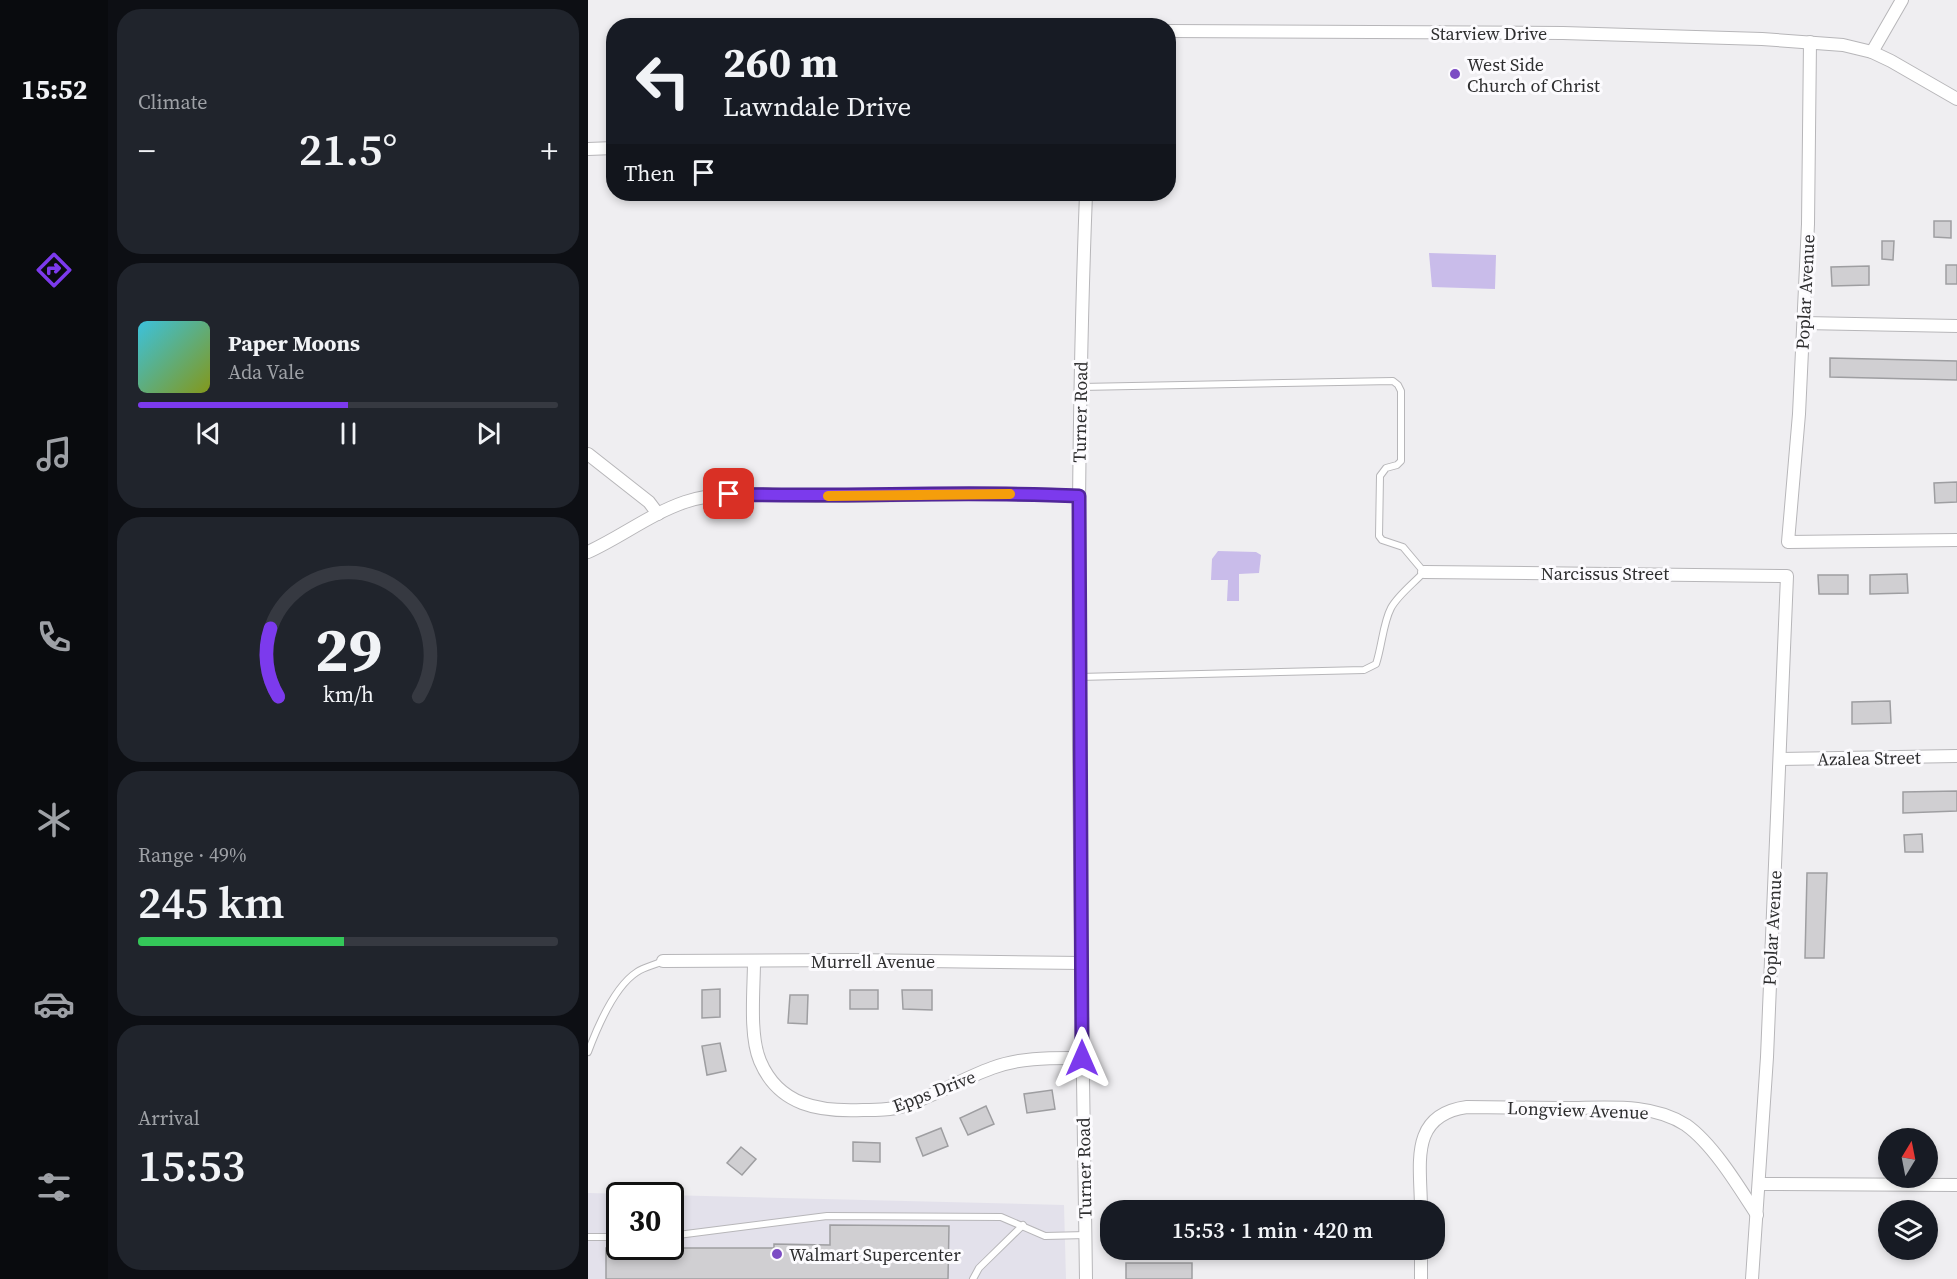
<!DOCTYPE html>
<html lang="en">
<head>
<meta charset="utf-8">
<style>
	body { margin:0; font-family:"Source Serif 4",serif; background:#20242c; color:#f1f3f6; height:100vh; display:flex; flex-direction:column; font-size:22px; white-space:nowrap }
	* { box-sizing:border-box; margin:0 }
	p { font-size:20px; color:#9ea1a6 }
	.icon { flex:none; width:33px; height:33px; fill:none; stroke:currentColor; stroke-width:2; stroke-linecap:round; stroke-linejoin:round }
	.map { position:relative; flex:1; overflow:hidden }
	.panel { display:flex; flex-direction:column; gap:9px; padding:9px; background:#0d0f14; width:480px }
	.panel>* { flex:none }
	.guide { position:absolute; left:18px; top:18px; width:570px; height:183px; border-radius:24px; box-shadow:0 3px 9px #0003; background:#171b24; color:#f1f3f6; overflow:hidden }
	.needle { width:39px; rotate:10deg }
	.tools { position:absolute; left:1290px; top:1128px; display:grid; gap:12px }
	.tools a { display:grid; place-items:center; width:60px; height:60px; border-radius:50%; background:#171b24; box-shadow:0 3px 9px #0003; font-size:30px }
	.speed { position:absolute; left:18px; top:1182px; display:flex; gap:12px; font-size:30px; font-weight:700; text-align:center }
	.speed>* { display:grid; place-content:center; width:78px; height:78px; border-radius:50%; background:#171b24; box-shadow:0 3px 9px #0003; line-height:1 }
	.speed .limit { border:3px solid #111; border-radius:9px; background:#fff; color:#111 }
	.pin { position:absolute; display:grid; place-items:center; width:51px; height:51px; color:#fff; margin:-26px; border-radius:12px; box-shadow:0 3px 9px #0006 }
	.me { position:absolute; width:66px; margin:-33px; rotate:0deg; stroke-linejoin:round; filter:drop-shadow(0 0 4px #0008) }
	.turn { display:flex; align-items:center; gap:21px; height:126px; padding:0 18px; font-size:27px }
	.turn .icon { width:78px; height:78px; stroke-width:2.5 }
	.turn b { display:block; font-size:42px; line-height:51px }
	.then { display:flex; align-items:center; height:57px; padding:0 18px; background:#0003; gap:12px; font-size:22px }
	.big { font-size:45px; font-weight:600; line-height:1.1 }
	.panel .card { flex:1; display:flex; flex-direction:column; justify-content:center; gap:9px; min-width:0; padding:0 21px; border-radius:24px; background:#20242c }
	.panel .dial { align-items:center; gap:0 }
	.dial svg { height:156px; overflow:visible; fill:none; stroke:#363941; stroke-width:7; stroke-linecap:round; text-anchor:middle }
	.dial text { fill:#f1f3f6; stroke:none }
	.song { display:flex; align-items:center; gap:18px }
	.cover { width:72px; height:72px; border-radius:9px; background:linear-gradient(135deg,hsl(190 70% 55%),hsl(70 70% 35%)) }
	.played { height:6px; border-radius:3px; background:linear-gradient(90deg,#7c3aed 50%,#363941 50%) }
	.keys { display:flex; justify-content:space-around; direction:ltr }
	.heat { display:flex; justify-content:space-between; align-items:center; font-size:33px; direction:ltr }
	.charge { height:9px; border-radius:4px; background:linear-gradient(90deg,#34c759 49%,#363941 0) }
	.trip { position:absolute; left:512px; top:1200px; width:345px; height:60px; border-radius:24px; background:#171b24; box-shadow:0 3px 9px #0003; font-weight:600; line-height:60px; text-align:center }
	main { display:flex; flex:1; min-height:0 }
	.menu { display:flex; flex-direction:column; width:108px; justify-content:space-around; align-items:center; background:#090b0e; color:#9ea1a6 }
	.menu .icon { width:42px; height:42px }
	.menu .selected { color:#7c3aed }
	.menu b { font-size:27px; color:#f1f3f6 }
	.map>svg:first-child { display:block }
</style>
</head>
<body>
<main>
<nav class="menu">
<b>15:52</b>
<svg class="icon selected" aria-label="directions" viewBox="0 0 24 24"><path d="M12 3l9 9-9 9-9-9zM9 14v-3h6M13 9l2 2-2 2"/></svg>
<svg class="icon" aria-label="music" viewBox="0 0 24 24"><path d="M9 18V5l10-2v13"/><circle cx="6" cy="18" r="3"/><circle cx="16" cy="16" r="3"/></svg>
<svg class="icon" aria-label="phone" viewBox="0 0 24 24"><path d="M5 4h4l2 5-3 2q2 4 5 5l2-3 5 2v4C11 20 4 13 5 4z"/></svg>
<svg class="icon" aria-label="climate" viewBox="0 0 24 24"><path d="M12 3v18M4 7l16 10M4 17L20 7"/></svg>
<svg class="icon" aria-label="car" viewBox="0 0 24 24"><path d="M5 17H2v-5l4-1 3-4h7l3 4 3 1v5h-3M9 17h6M6 11h13"/><circle cx="7" cy="17" r="2"/><circle cx="17" cy="17" r="2"/></svg>
<svg class="icon" aria-label="filters" viewBox="0 0 24 24"><path d="M4 7h16M4 17h16"/><circle cx="9" cy="7" r="2"/><circle cx="15" cy="17" r="2"/></svg>
</nav>
<section class="panel">
<div class="card"><p>Climate</p>
<div class="heat"><a>−</a><b class="big">21.5°</b><a>+</a></div>
</div>
<div class="card">
<div class="song"><i class="cover"></i><div><b>Paper Moons</b><p>Ada Vale</p></div></div>
<div class="played"></div>
<div class="keys"><svg class="icon" aria-label="previous" viewBox="0 0 24 24"><path d="M18 5L8 12l10 7zM5 5v14"/></svg><svg class="icon" aria-label="pause" viewBox="0 0 24 24"><path d="M8 5v14M16 5v14"/></svg><svg class="icon" aria-label="next" viewBox="0 0 24 24"><path d="M6 5l10 7-10 7zM19 5v14"/></svg></div>
</div>
<div class="card dial"><svg viewBox="0 0 100 80">
<path d="M14 69A42 42 0 1 1 86 69"/>
<path d="M14 69A42 42 0 0 1 10 34" stroke="#7c3aed"/>
<text x="50" y="56" font-size="32" font-weight="700">29</text>
<text x="50" y="72" font-size="11">km/h</text>
</svg></div>
<div class="card"><p>Range · 49%</p><b class="big">245 km</b><div class="charge"></div></div>
<div class="card"><p>Arrival</p><b class="big">15:53</b></div>
</section>
<div class="map">
<svg width="1369" height="1279" viewBox="0 0 1369 1279">
	<rect width="100%" height="100%" fill="#efeef1"/>
	<path fill="#e3e1eb" fill-rule="evenodd" d="M0,1193L476,1205L478,1279H0ZM32,1196H82V1246H32Z"/>
	<g fill="#c9bcea">
		<path d="M841,253L908,255L907,289L844,287Z"/>
		<path d="M630,551L668,552L673,555L671,573L651,574V601H639L640,580H623L624,559Z"/>
	</g>
	<g fill="#d0cfd2" stroke="#9e9ea1" stroke-width="1.5">
		<path d="M1346,221H1363V238L1346,237Z"/>
		<path d="M1294,241H1306L1305,260L1294,259Z"/>
		<rect x="1358" y="265" width="11" height="19"/>
		<path d="M1281,266V285L1244,286L1243,267Z"/>
		<path d="M1242,358L1369,361V380L1242,377Z"/>
		<path d="M1369,482V502L1347,503L1346,483Z"/>
		<path d="M1319,574L1320,593L1282,594V575Z"/>
		<path d="M1230,575H1260V594H1231Z"/>
		<path d="M1302,701L1303,723L1264,724V702Z"/>
		<path d="M1369,791V811L1315,813V792Z"/>
		<path d="M1334,834L1335,852H1317L1316,835Z"/>
		<path d="M1219,873H1239L1236,958H1217Z"/>
		<path d="M132,989V1017L114,1018V990Z"/>
		<rect x="262" y="990" width="28" height="19"/>
		<path d="M314,990H344V1010L315,1009Z"/>
		<path d="M202,995H220L219,1024L200,1023Z"/>
		<path d="M132,1043L138,1071L119,1075L114,1046Z"/>
		<path d="M464,1090L467,1109L439,1113L436,1094Z"/>
		<path d="M398,1106L406,1124L380,1135L372,1118Z"/>
		<path d="M353,1128L360,1146L335,1156L328,1138Z"/>
		<path d="M265,1142L292,1143V1162L265,1161Z"/>
		<path d="M153,1147L168,1159L154,1175L139,1163Z"/>
		<path d="M242,1225L361,1226L360,1279H18V1248H186V1244L242,1245Z"/>
		<rect x="538" y="1263" width="66" height="16"/>
	</g>
	<g fill="none" stroke-linecap="round" stroke-linejoin="round">
		<defs>
			<g id="service">
				<path d="M491,677L776,670L788,664C794,646 795,623 803,608C810,595 826,583 836,572L815,547L794,540L791,536L792,476L798,468L809,465L813,461V391L810,385L805,381L493,387"/>
				<path d="M0,1052C9,1028 27,986 49,972C56,967 67,965 75,961"/>
				<path d="M82,1236L239,1216L413,1217L457,1236L498,1235"/>
				<path d="M0,1237H32"/>
				<path d="M385,1279L391,1268L435,1225"/>
			</g>
			<g id="minor">
				<path d="M580,31L975,33L1174,39L1255,45L1284,52L1303,61L1369,99"/>
				<path d="M1222,42L1220,224L1211,414L1200,542L1369,540"/>
				<path d="M1284,52L1314,0"/>
				<path d="M0,149L26,148"/>
				<path d="M498,194C484,555 493,917 498,1279"/>
				<path d="M1216,323L1369,326"/>
				<path d="M0,454L61,502L70,514"/>
				<path d="M0,552C33,537 62,514 97,502C138,488 185,496 228,496C316,496 403,491 491,496"/>
				<path d="M836,572L1199,576L1179,1057L1164,1279"/>
				<path d="M1192,759L1369,756"/>
				<path d="M75,961L264,960L494,963"/>
				<path d="M166,961C166,989 161,1035 172,1061C191,1106 232,1112 275,1110C289,1110 303,1110 316,1106C346,1096 374,1079 404,1068C433,1057 464,1058 494,1058"/>
				<path d="M1171,1184L1369,1185"/>
				<path d="M833,1210C833,1165 820,1115 879,1107C912,1107 944,1108 976,1108C1016,1108 1063,1102 1098,1125C1125,1144 1151,1187 1169,1215"/>
				<path d="M833,1279V1250"/>
			</g>
		</defs>
		<use href="#service" stroke="#b7b6b9" stroke-width="8"/>
		<use href="#minor" stroke="#b7b6b9" stroke-width="14"/>
		<use href="#service" stroke="#fff" stroke-width="6"/>
		<use href="#minor" stroke="#fff" stroke-width="12"/>
	</g>
	<g fill="none" stroke-linecap="round" stroke-linejoin="round">
		<defs>
			<path id="route" d="M141,494C258,498 375,490 491,496L494,1058"/>
		</defs>
		<use href="#route" stroke="#51269a" stroke-width="15"/>
		<use href="#route" stroke="#7c3aed" stroke-width="10"/>
		<path stroke="#f59e0b" stroke-width="10" d="M240,496L422,494"/>
	</g>
	<g fill="#7c4cc4" stroke="#fcfbfe" stroke-width="2">
		<circle cx="867" cy="74" r="6"/>
		<circle cx="189" cy="1254" r="6"/>
	</g>
	<g text-anchor="middle" dominant-baseline="central" stroke-width="6" stroke-linejoin="round" paint-order="stroke">
		<g font-size="18" fill="#2e2e2f" stroke="#fcfbfe">
			<text x="901" y="33">Starview Drive</text>
			<text transform="translate(1217 292) rotate(-87)">Poplar Avenue</text>
			<text transform="translate(492 412) rotate(-89)">Turner Road</text>
			<text x="1017" y="573">Narcissus Street</text>
			<text transform="translate(1281 758) rotate(-1)">Azalea Street</text>
			<text transform="translate(1184 928) rotate(-87)">Poplar Avenue</text>
			<text x="285" y="961">Murrell Avenue</text>
			<text transform="translate(346 1091) rotate(-21)">Epps Drive</text>
			<text transform="translate(990 1110) rotate(2)">Longview Avenue</text>
			<text transform="translate(496 1168) rotate(-91)">Turner Road</text>
		</g>
		<g font-size="18" fill="#2e2e2f" stroke="#fcfbfe" text-anchor="start">
			<text x="879" y="64">West Side<tspan x="879" dy="21">Church of Christ</tspan></text>
			<text x="201" y="1254">Walmart Supercenter</text>
		</g>
	</g>
</svg>
<div class="tools">
<a><svg class="needle" viewBox="-14 -14 28 28"><path d="M0-13l5 13h-10z" fill="#e53935"/><path d="M0 13l5-13h-10z" fill="#9ea1a6"/></svg></a>
<a><svg class="icon" aria-label="layers" viewBox="0 0 24 24"><path d="M12 4l9 5-9 5-9-5zM3 14l9 5 9-5"/></svg></a>
</div>
<div class="speed"><div class="limit">30</div></div>
<div class="pin" style="left:141px;top:494px;background:#d93025"><svg class="icon" aria-label="arrive" viewBox="0 0 24 24"><path d="M6 21V4h12l-3 4 3 4H6"/></svg></div>
<svg class="me" style="left:494px;top:1058px" viewBox="-20 -20 40 40"><path d="M0-17L14 15 0 8-14 15z" fill="#7c3aed" stroke="#fff" stroke-width="4"/></svg>
<div class="trip">15:53 · 1 min · 420 m</div>
<div class="guide">
<div class="turn"><svg class="icon" aria-label="left" viewBox="0 0 24 24"><path d="M17 20v-9H6M10 6l-5 5 5 5"/></svg><div><b>260 m</b>Lawndale Drive</div></div>
<div class="then">Then<svg class="icon" aria-label="arrive" viewBox="0 0 24 24"><path d="M6 21V4h12l-3 4 3 4H6"/></svg></div>
</div>
</div>
</main>
</body>
</html>
